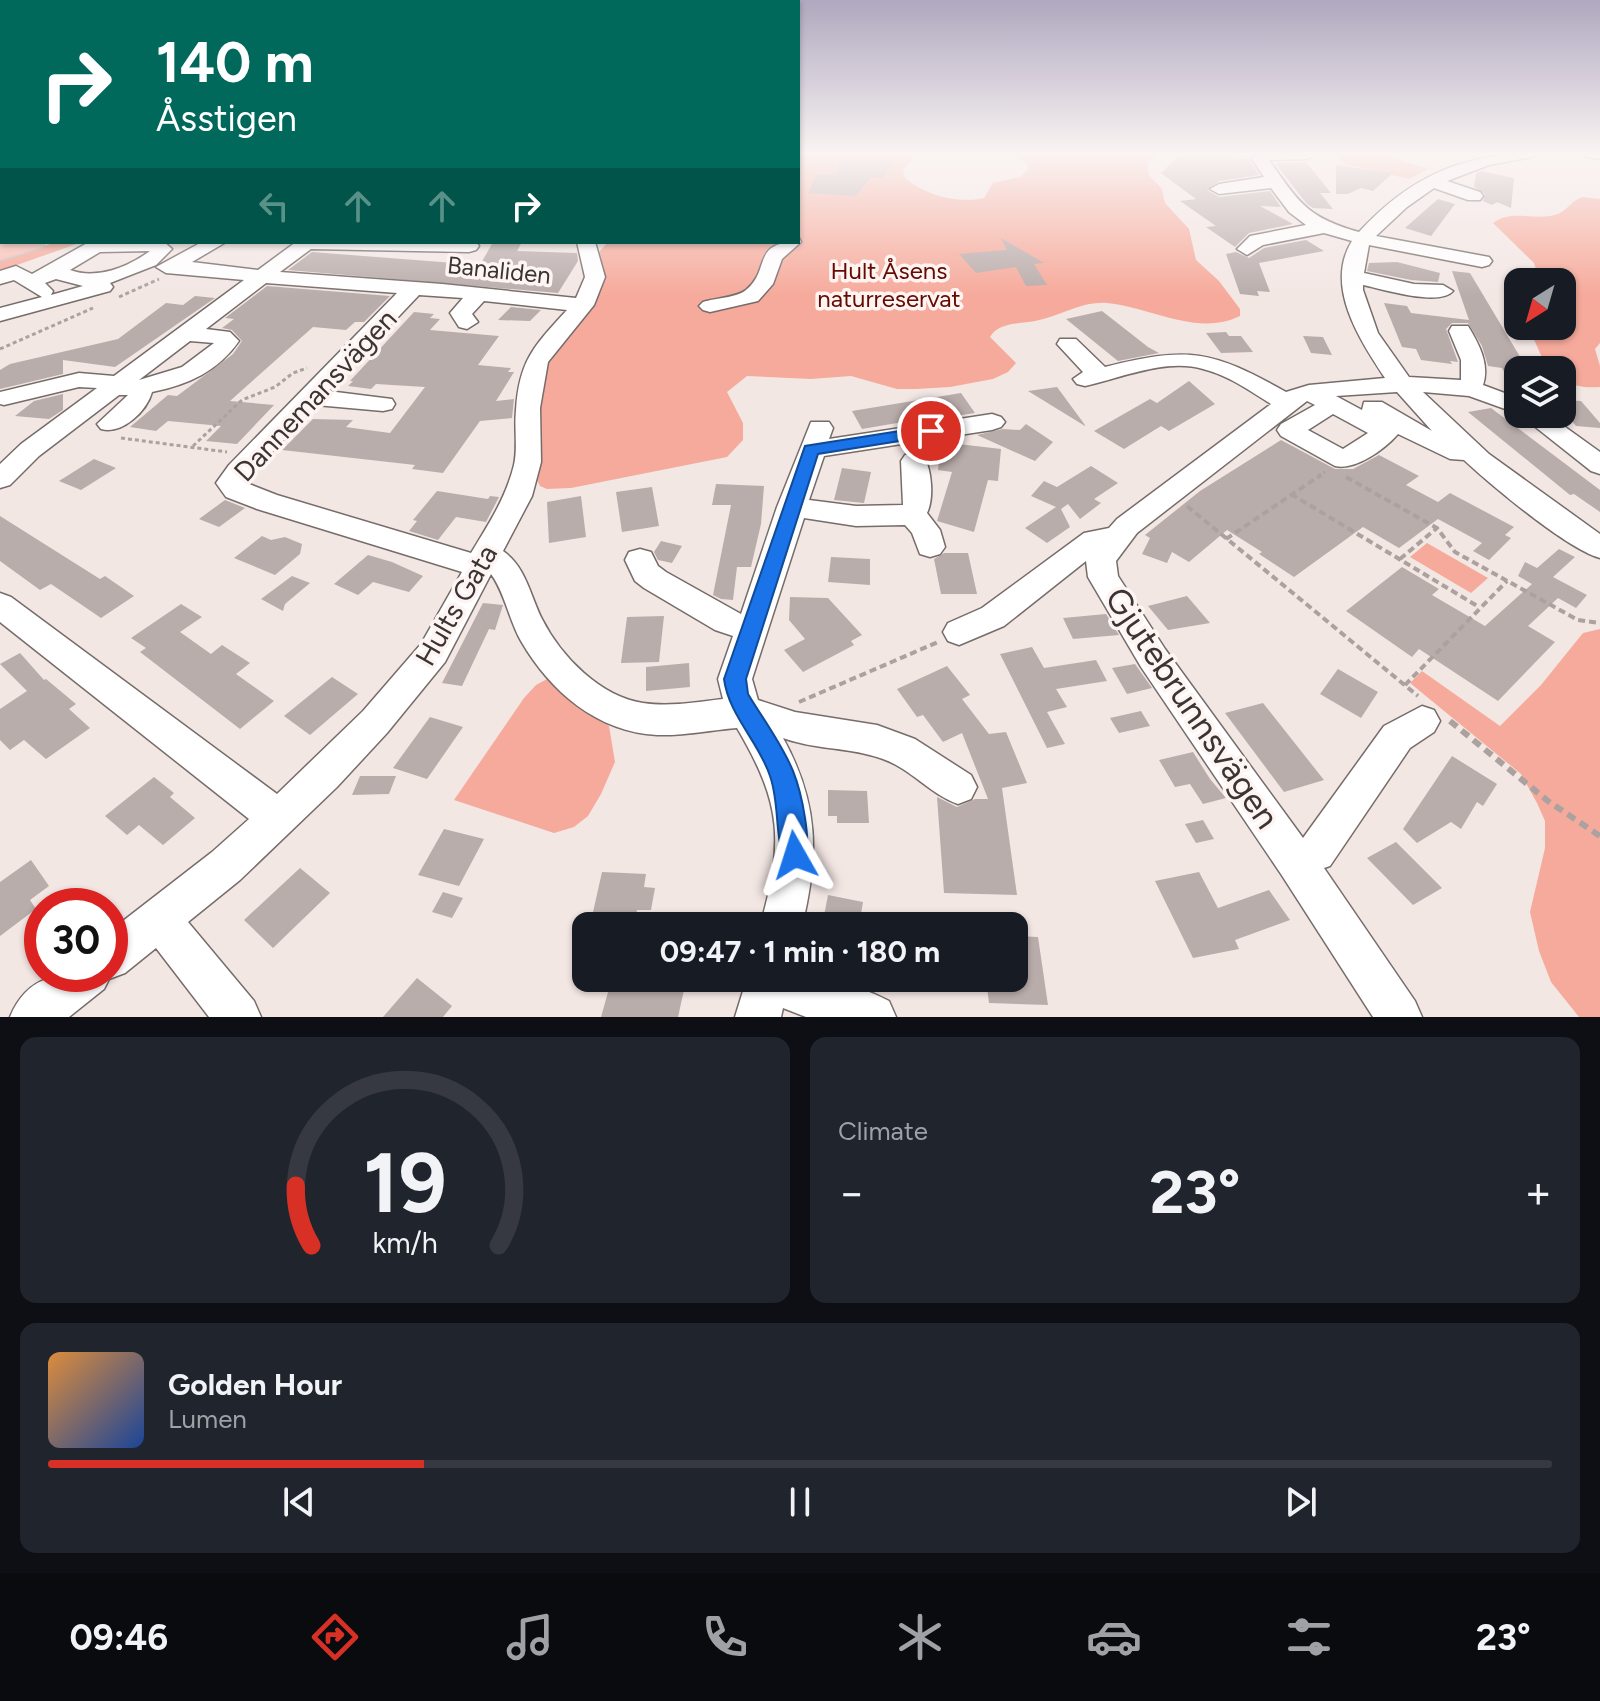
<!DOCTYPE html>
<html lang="en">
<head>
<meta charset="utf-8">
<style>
	body { margin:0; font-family:Figtree,sans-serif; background:#20242c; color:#f1f3f6; height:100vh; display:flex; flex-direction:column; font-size:30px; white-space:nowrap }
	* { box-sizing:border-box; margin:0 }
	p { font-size:26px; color:#9ea1a6 }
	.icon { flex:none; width:44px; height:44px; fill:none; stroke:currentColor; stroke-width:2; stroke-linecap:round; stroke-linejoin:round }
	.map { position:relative; height:1017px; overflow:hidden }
	.sheet { display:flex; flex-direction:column; gap:20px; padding:20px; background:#0d0f14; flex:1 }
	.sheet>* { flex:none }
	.guide { position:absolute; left:0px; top:0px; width:800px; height:244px; box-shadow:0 2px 6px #0004; background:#00695c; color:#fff; overflow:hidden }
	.needle { width:52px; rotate:217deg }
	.tools { position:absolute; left:1504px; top:268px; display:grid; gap:16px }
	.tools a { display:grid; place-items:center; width:72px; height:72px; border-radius:16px; background:#171b24; box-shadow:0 2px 6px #0004; font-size:40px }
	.speed { position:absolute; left:24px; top:888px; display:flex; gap:16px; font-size:40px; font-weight:700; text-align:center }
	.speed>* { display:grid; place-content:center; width:104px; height:104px; border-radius:50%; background:#171b24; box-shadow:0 2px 6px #0004; line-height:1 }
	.speed .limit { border:12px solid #d22; background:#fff; color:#111 }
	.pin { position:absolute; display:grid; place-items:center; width:68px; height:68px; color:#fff; margin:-34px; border:4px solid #fff; border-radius:50%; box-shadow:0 2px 8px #0007 }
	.me { position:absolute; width:88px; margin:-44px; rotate:354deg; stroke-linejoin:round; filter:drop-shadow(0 0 6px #0008) }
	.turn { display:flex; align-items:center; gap:28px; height:168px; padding:0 24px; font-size:36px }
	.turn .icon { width:104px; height:104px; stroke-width:2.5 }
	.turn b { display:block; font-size:56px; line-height:68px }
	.lanes { display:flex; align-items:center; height:76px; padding:0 24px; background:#0003; justify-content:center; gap:40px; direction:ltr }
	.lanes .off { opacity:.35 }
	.big { font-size:60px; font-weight:700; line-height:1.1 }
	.sheet .card { flex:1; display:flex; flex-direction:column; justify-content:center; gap:12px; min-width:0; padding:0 28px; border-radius:16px; background:#20242c }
	.sheet .dial { align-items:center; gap:0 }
	.dial svg { height:208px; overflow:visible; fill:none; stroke:#363941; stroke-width:7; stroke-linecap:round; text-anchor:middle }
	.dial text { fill:#f1f3f6; stroke:none }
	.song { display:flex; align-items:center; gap:24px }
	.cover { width:96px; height:96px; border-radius:12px; background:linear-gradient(135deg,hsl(30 70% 55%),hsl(220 70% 35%)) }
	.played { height:8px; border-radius:4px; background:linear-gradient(90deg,#d93025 25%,#363941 25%) }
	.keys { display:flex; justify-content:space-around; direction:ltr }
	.heat { display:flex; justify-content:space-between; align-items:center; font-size:44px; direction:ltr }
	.sheet .tiles { flex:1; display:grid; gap:20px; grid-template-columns:1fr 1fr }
	.card:last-child { grid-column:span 2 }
	.trip { position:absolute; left:572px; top:912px; width:456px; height:80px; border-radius:16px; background:#171b24; box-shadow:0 2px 6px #0004; font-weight:700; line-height:80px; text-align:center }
	.menu { display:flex; height:128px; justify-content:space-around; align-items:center; background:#090b0e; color:#9ea1a6 }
	.menu .icon { width:56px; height:56px }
	.menu .active { color:#d93025 }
	.menu b { font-size:36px; color:#f1f3f6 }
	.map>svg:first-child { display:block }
</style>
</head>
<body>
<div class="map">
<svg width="1600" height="1017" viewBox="0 0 1600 1017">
	<rect width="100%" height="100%" fill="#f3e7e4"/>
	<g fill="#f6aa9b">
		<path d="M798,154H911L913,159L903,170L905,178C925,195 957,204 984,198L993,183L1020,177L1027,171L1028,164L1010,154H1160L1147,163L1149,175L1162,189L1165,203L1189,229L1196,260L1219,281L1240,309V316C1197,337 1150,307 1107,303C1081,301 1059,317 1035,321C1020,324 998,322 990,337L1016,363L1008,372L993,379L950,387L916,389H897L851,376L811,379L747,376L727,392L743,423V440L727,457L571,488L547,489L540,486L536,478V451L543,369L603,273L599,252L608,242H798Z"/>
		<path d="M1336,154H1383L1428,169L1409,179L1345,164Z"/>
		<path d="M1582,197L1600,199V343L1595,349L1600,366V387C1586,388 1574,387 1562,379V370H1551L1544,362L1528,326H1562V282H1540L1534,263L1493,223C1510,210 1530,219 1550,216C1566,214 1569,202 1582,197Z"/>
		<path d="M56,242H82L0,271V261Z"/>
		<path d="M1427,543L1488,578L1471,593L1410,557Z"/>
		<path d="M1600,629V1017H1579L1551,982L1539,951L1530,912L1545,848V821L1537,803L1521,774L1410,683L1422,671L1500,726L1541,685L1583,633Z"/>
		<path d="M549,678L609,726L615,762L601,794L588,816L574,827L554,833L454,800L524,698L536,685Z"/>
	</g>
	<g fill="#b9adab">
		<path d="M1181,154H1227L1236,159H1249L1259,175L1219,181L1207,190L1219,197L1270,191L1281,207L1260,206L1293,224L1249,233L1235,247L1206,227L1216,226L1180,201L1196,199L1161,173Z"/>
		<path d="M840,158L893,161L883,178L871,177L856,196L808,193L817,174L836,175Z"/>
		<path d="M1306,162L1331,193H1320L1333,209L1313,208L1307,204L1275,163Z"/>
		<path d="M1336,165L1393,173L1373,191L1361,188L1348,194H1336Z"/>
		<path d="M1481,171L1514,178L1511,208L1497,202L1492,205L1483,201L1485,194L1474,187L1476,173Z"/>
		<path d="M1438,199L1455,204L1431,236L1405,228Z"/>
		<path d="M1001,238L1044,263L1034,264L1047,285L1026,286L1016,267L976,273L959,254L1007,250Z"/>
		<path d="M1306,240L1324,251L1259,263L1270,292L1257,291L1259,296L1240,294L1226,254L1236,252L1249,258L1264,248Z"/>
		<path d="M493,242H522L517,251L577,253L578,261L558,293L288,270L312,252L480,265Z"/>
		<path d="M1397,262L1440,273L1438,282L1411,280L1367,271L1369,263Z"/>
		<path d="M1452,271L1470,273L1528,370H1518V395L1502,368L1488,366L1482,346L1468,323H1452L1446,329L1458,362L1450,361L1452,364L1421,360L1416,349L1402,347L1384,303L1407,306L1411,313L1469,320Z"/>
		<path d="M267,286L390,296L364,322H355L346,330L313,327L230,401L274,405L237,444L206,441L221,426L168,421L156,431L130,427L168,395L177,396L233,354L242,341L232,330L222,328L234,319L225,318Z"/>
		<path d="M195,296L215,298L115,367L63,360V374L0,389V370L10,364L118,339L166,303L183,305Z"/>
		<path d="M511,307L541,310L530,321L498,320Z"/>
		<path d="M1102,311L1148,347L1159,353L1118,361L1066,319Z"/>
		<path d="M414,312L434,314L430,318L440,319L430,330L499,336L478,365L511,368L508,372H514L496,401L514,399L512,418L480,421L443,473L412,469L415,465L282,450L313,419L353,420L346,427L390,433L425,387L376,384L371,389L348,386L353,381H350Z"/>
		<path d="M1226,332L1229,336H1241L1253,352L1221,353L1206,333Z"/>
		<path d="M1303,336L1323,337L1332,355L1311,353Z"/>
		<path d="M1189,381L1215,404L1169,431L1161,426L1124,449L1094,431L1150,399L1157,403Z"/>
		<path d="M1057,387L1085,425V426L1028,391Z"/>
		<path d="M961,393L975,413L943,418L944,415L862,429L852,411Z"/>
		<path d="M63,394V410L49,419L15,416L34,401Z"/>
		<path d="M1562,400L1581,401L1600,423V428L1576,426L1562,409Z"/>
		<path d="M1491,408L1600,490V512L1574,494L1570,495L1468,412Z"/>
		<path d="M1026,424L1053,442L1035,461L977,435L1003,429L1020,430Z"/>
		<path d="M1281,440L1335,469H1353L1379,455L1419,476L1406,485L1438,502L1450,493L1514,527L1505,535L1511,538L1489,560L1473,551L1482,543L1438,519L1399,548L1363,527L1294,577L1259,554L1262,552L1227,530L1189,562L1172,552L1167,563L1142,554L1150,538L1145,535L1200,491Z"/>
		<path d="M941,442L1001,449L998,481L988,480L974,532L937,521L952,472L938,470Z"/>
		<path d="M94,459L116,468L81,490L59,481Z"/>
		<path d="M1091,466L1118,483L1094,499L1101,503L1080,519L1068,504L1061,509L1070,527L1047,543L1025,528L1056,507L1031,496L1044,481L1057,487Z"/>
		<path d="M842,468L871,472L864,503L834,500Z"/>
		<path d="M716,484L764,486L761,524L751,567H737L733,600L721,599L713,595L731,505H712Z"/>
		<path d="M652,487L659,526L622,532L616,492Z"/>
		<path d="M437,491L488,499L490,496L499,497L486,522L456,517L438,540L409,531L417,521L413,520Z"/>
		<path d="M581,496L586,537L549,543L547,502Z"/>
		<path d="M225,500L245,508L219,527L199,519Z"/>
		<path d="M0,516L100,579L105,576L134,596L101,618L51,584L40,590L0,561Z"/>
		<path d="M262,536L271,540L285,537L302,544L300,554L275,575L234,558Z"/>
		<path d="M661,541L682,546L672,563L658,560L654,552Z"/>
		<path d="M1559,549L1575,557L1553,577L1587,595L1576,608L1558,598L1528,626L1555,642L1498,701L1419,649L1412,657L1346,611L1402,567L1439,589L1432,595L1485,626L1532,584L1518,576L1525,562L1537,568Z"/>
		<path d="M944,553H968L977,594H941L934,559Z"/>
		<path d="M368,555L392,562L423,576L409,592L373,582L358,595L334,584Z"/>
		<path d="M831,557L870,559V585L828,582Z"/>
		<path d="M292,576L310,583L285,604L283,611L261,599Z"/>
		<path d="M1187,596L1210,623L1168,630L1148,606Z"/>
		<path d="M790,597L828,598L862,635L851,641L854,645L803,672L784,650L805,639L789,620Z"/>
		<path d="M483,603L503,605L495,630L489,629L462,686L442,683Z"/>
		<path d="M181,604L202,617L180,632L211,654L222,645L250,663L236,674L274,701L240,729L140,652L146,648L131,638Z"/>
		<path d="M1106,614L1119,635L1073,639L1063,618Z"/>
		<path d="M664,616L659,662L621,663L627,617Z"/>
		<path d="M1032,647L1044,668L1096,660L1107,681L1056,689L1067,707L1047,712L1065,744L1047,748L1000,654Z"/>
		<path d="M20,653L44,680L46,679L76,704L69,709L90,728L46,759L24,740L10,750L0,740V709L27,691L0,664Z"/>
		<path d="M689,663L690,687L646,691V667Z"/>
		<path d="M1135,664L1152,688L1127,694L1112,668Z"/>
		<path d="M947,666L970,695L962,699L989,734L1006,732L1027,783L1002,788L1017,895L944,893L937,797L957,807L975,799H988L962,733L943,742L923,715L917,717L897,689Z"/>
		<path d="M1338,669L1378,692L1361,718L1320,694Z"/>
		<path d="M332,677L358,694L310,735L284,716Z"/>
		<path d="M1263,703L1324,780L1284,792L1225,713Z"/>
		<path d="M1141,711L1150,726L1119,733L1110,718Z"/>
		<path d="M430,717L463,727L427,779L393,768Z"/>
		<path d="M1193,752L1210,779L1226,798L1203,804L1190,784L1175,787L1159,760Z"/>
		<path d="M1452,756L1497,784L1483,806L1477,802L1461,829L1451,822L1417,843L1403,829Z"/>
		<path d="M360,776H396L389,794L352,795Z"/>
		<path d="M154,777L174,793L170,797L195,818L163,845L139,825L127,835L105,816Z"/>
		<path d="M828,790L867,791L869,823H837V816H828Z"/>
		<path d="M1203,820L1214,839L1196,843L1185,824Z"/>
		<path d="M444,829L484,839L459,886L418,875Z"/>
		<path d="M1396,842L1442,888L1413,905L1367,858Z"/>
		<path d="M31,860L49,886L30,900L36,909L0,936V882Z"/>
		<path d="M300,868L330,893L273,948L244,920Z"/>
		<path d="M602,872L646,874L644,887L655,888L651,910H637L635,923L591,921Z"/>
		<path d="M1199,872L1218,908L1269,890L1290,920L1235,940L1239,949L1193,958L1155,881Z"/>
		<path d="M443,892L463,898L452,918L432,912Z"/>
		<path d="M828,895L863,902L859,926H822Z"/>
		<path d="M1014,936L1038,937L1048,1005L989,1003L986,978H1014Z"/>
		<path d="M417,978L452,1006L443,1017H383Z"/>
		<path d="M612,978L684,990L678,1017H601Z"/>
	</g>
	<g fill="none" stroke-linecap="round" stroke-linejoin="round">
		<defs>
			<g id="minor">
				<path d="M1257,154H1316L1308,159L1269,160C1299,202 1306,217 1359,232C1409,178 1460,154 1534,154L1532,157L1489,165L1447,181L1480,192L1483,196L1480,200H1468L1434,188L1407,207L1376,236L1489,257L1492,261L1489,265L1482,267L1369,245L1364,273L1414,284L1443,285L1453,291C1439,307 1383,289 1363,285V290L1378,333L1409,377L1461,380V360L1449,331L1452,326H1468C1479,344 1490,364 1483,385L1518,398V414H1547L1600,452V474L1591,471L1519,414L1469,396L1423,392L1489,454L1600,534V558C1567,549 1491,485 1464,460L1450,459L1398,434C1385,449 1355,471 1335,466L1281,436L1277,430L1281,424L1315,405L1307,401L1137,533L1116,561L1118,576L1165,649L1303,838L1384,726L1422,706L1434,710L1440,721L1434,732L1410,748L1330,866L1324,868L1415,1001L1422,1017H1373L1281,874L1141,667L1088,577L1086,561L1004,626L959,645L948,641L943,632L948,623L982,608L1084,533L1109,528L1117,519L1271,404C1250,391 1228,375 1203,369C1166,358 1121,378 1085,386L1077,384L1073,379L1083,372L1057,344L1060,339H1076L1105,367C1189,346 1211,350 1286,392L1309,385L1385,378C1360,340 1324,286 1352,241L1324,233L1263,245L1247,255L1237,249L1250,236L1306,225L1289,212L1271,188L1219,194L1210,189L1219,184L1264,177L1252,159ZM1397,392L1432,431L1382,402H1364L1362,410L1336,396ZM1333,414L1368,433L1343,449L1308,430Z"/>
				<path d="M1584,154H1600V159L1586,157Z"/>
				<path d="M0,185H2L0,196Z"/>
				<path d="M799,238L801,242L782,259L773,284L758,301L710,312L703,310L699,306L703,302C715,298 736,298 746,290C771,270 751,242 798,242Z"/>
				<path d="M89,242H164L172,249L156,265L110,283L113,287L110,291L0,321V308L42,297L14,280L0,284V271L16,266L32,274ZM150,251C128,267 97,280 70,270L100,252ZM56,279L83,286L51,295L53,291L45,283Z"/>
				<path d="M202,242H226L192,262L258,270L296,242H476L479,246L476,250L469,252L311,249L280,272L442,284L576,298L585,277L577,242H595L605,277L594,305L548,362L540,408L541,462L532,496L503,551C526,567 530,595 542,619C561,657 601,697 643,703C670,707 697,702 723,699L718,679L733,636L715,630L644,588L635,581L625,560L629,552L640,549L651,552L658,566L666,572L741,614L777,507L811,422H829L833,428L829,439L992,414L1001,417L1005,422L1001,427L992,430L824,456L809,500L856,506L903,505L901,461L905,455L914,453L923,455C932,469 934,499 927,513L940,530L945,547L940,554L930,557L920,554L912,533L905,525L856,526L804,518L752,679L758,700L795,712L877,725L915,739L971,775L977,787L971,799L958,804C930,794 911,769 883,759C851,747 815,750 783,738C819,803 819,856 802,926H760C784,842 782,804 737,728C711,730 684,736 657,735C597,732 550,691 521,641C509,620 505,593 491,574L445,662L387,733L337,787L240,880L188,922L254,1001L261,1017H209L156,948L125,973L109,979L104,989L69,1017H10C30,969 67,974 110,974V931L212,852L249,819L0,622V593L11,597L277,794L363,711L421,644L462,572L257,509L226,497L216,483L229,465L397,293L266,283L206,329L230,332L239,341C218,371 188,385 152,392C147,411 122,435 101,429L97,424L128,395H119L39,456L10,485L0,488V464L21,444L97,388L79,387L4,405L0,404V392L79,373L114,376L244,280L166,273L156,267ZM419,295L463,298L450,313L459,327L467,329L478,322L472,314L484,301L567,310C535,345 519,360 516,410C514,428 518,448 514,465C506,498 488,525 471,553L277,495L244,482L316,405L383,411L392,409L395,404L392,399L328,391ZM190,341L214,343L182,367L139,380Z"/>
				<path d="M747,978C800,978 840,975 889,1001L896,1017H806L783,1008L781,1017H735Z"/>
			</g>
			<path id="major" d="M9,242H45L42,247L0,260V245Z"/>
		</defs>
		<use href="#minor" stroke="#766c6a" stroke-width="3"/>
		<use href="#major" stroke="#c8c6c6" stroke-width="3"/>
		<g stroke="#aba2a0" stroke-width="3" stroke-dasharray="4 3" stroke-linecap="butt">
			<path d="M119,297L159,279"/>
			<path d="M0,349L93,308"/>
			<path d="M121,438L227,452"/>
			<path d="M193,446L242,400L275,387L293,373L307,368"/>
			<path d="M1318,477L1325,472"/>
		</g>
		<g stroke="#aba2a0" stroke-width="4" stroke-dasharray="7 4" stroke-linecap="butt">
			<path d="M1346,477L1437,528L1455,552L1578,620L1600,623"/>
			<path d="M1291,494L1479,607"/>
			<path d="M1187,506L1418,696"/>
			<path d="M1226,539L1321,475"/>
			<path d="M1400,559L1437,528"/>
			<path d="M1405,685L1507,581"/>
			<path d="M799,702L938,642"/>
		</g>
		<path stroke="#aba2a0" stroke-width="6" stroke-dasharray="9 6" stroke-linecap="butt" d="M1450,721L1548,801L1600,836"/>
		<use href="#minor" fill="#fff" fill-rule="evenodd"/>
		<use href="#major" fill="#fac1b6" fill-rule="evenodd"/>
	</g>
	<linearGradient id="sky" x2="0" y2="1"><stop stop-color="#afa8bf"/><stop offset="0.52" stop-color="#faf4f3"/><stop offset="1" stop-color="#faf4f3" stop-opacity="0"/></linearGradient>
	<rect width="1600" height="296" fill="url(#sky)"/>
	<path fill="#1a73e8" stroke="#114b97" stroke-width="2" d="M931,426L940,431L937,435L818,454L746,679L748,694C763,719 782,744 793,771C801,791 813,843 804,864L795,867L786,864C774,837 780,804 770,776C759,742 729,716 724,679L805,446Z"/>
	<g text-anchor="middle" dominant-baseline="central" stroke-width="7" stroke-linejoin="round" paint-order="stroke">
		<g font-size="24" fill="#393534" stroke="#fef4f2">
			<text transform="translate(499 270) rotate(6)">Banaliden</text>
		</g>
		<g font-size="24" fill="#640a01" stroke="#fef4f2">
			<text x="889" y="270">Hult Åsens<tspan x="889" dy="28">naturreservat</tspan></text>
		</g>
		<g font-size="28" fill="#393534" stroke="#fef4f2">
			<text transform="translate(315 395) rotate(-47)">Dannemansvägen</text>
			<text transform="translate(456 605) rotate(-60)">Hults Gata</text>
		</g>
		<g font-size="34" fill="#393534" stroke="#fef4f2">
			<text transform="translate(1192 708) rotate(56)">Gjutebrunnsvägen</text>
		</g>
	</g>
</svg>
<div class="tools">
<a><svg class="needle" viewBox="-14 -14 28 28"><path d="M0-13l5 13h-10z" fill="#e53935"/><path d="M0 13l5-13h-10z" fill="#9ea1a6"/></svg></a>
<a><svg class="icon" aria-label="layers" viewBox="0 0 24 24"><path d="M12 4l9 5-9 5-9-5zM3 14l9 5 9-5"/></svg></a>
</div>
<div class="speed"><div class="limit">30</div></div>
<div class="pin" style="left:931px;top:431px;background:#d93025"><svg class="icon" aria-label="arrive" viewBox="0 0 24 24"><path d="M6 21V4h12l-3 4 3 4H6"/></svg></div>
<svg class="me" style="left:795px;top:855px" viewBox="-20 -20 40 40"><path d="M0-17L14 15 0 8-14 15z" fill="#1a73e8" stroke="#fff" stroke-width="4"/></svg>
<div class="trip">09:47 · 1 min · 180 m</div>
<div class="guide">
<div class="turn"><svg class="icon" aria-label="right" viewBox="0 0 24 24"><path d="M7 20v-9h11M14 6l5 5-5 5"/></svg><div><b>140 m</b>Åsstigen</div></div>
<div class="lanes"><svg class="icon off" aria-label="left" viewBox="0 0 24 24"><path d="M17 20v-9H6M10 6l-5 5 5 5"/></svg><svg class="icon off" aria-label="ahead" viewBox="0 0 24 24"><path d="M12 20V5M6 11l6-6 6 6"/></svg><svg class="icon off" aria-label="ahead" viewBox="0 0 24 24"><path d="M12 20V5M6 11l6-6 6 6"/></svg><svg class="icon" aria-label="right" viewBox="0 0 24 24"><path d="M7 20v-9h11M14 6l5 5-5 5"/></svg></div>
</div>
</div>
<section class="sheet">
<div class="tiles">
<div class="card dial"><svg viewBox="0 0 100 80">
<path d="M14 69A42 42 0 1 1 86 69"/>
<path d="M14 69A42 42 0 0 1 8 46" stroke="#d93025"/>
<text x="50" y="56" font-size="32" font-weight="700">19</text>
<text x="50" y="72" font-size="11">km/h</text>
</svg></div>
<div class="card"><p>Climate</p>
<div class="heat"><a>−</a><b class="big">23°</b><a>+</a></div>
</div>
<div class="card">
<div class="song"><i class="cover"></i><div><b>Golden Hour</b><p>Lumen</p></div></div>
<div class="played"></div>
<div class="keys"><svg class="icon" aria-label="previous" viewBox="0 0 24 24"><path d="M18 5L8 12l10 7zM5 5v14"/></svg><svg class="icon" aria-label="pause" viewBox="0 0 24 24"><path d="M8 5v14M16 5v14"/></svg><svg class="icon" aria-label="next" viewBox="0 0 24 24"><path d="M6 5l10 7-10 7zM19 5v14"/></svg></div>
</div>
</div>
</section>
<nav class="menu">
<b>09:46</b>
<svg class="icon active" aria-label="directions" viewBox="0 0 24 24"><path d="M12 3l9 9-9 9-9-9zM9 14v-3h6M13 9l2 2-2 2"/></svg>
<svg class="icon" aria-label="music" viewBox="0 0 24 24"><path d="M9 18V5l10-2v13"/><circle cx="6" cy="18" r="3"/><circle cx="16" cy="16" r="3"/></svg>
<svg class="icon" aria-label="phone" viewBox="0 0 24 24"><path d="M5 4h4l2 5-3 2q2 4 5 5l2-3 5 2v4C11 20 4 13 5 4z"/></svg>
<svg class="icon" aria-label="climate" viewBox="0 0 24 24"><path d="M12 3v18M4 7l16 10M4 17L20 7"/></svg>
<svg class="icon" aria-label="car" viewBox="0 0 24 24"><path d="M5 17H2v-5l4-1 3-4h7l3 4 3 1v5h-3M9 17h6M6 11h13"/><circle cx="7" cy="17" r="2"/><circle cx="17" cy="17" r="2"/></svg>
<svg class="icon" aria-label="filters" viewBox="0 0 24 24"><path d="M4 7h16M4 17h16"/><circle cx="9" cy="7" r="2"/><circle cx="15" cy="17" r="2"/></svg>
<b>23°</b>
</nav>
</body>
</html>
